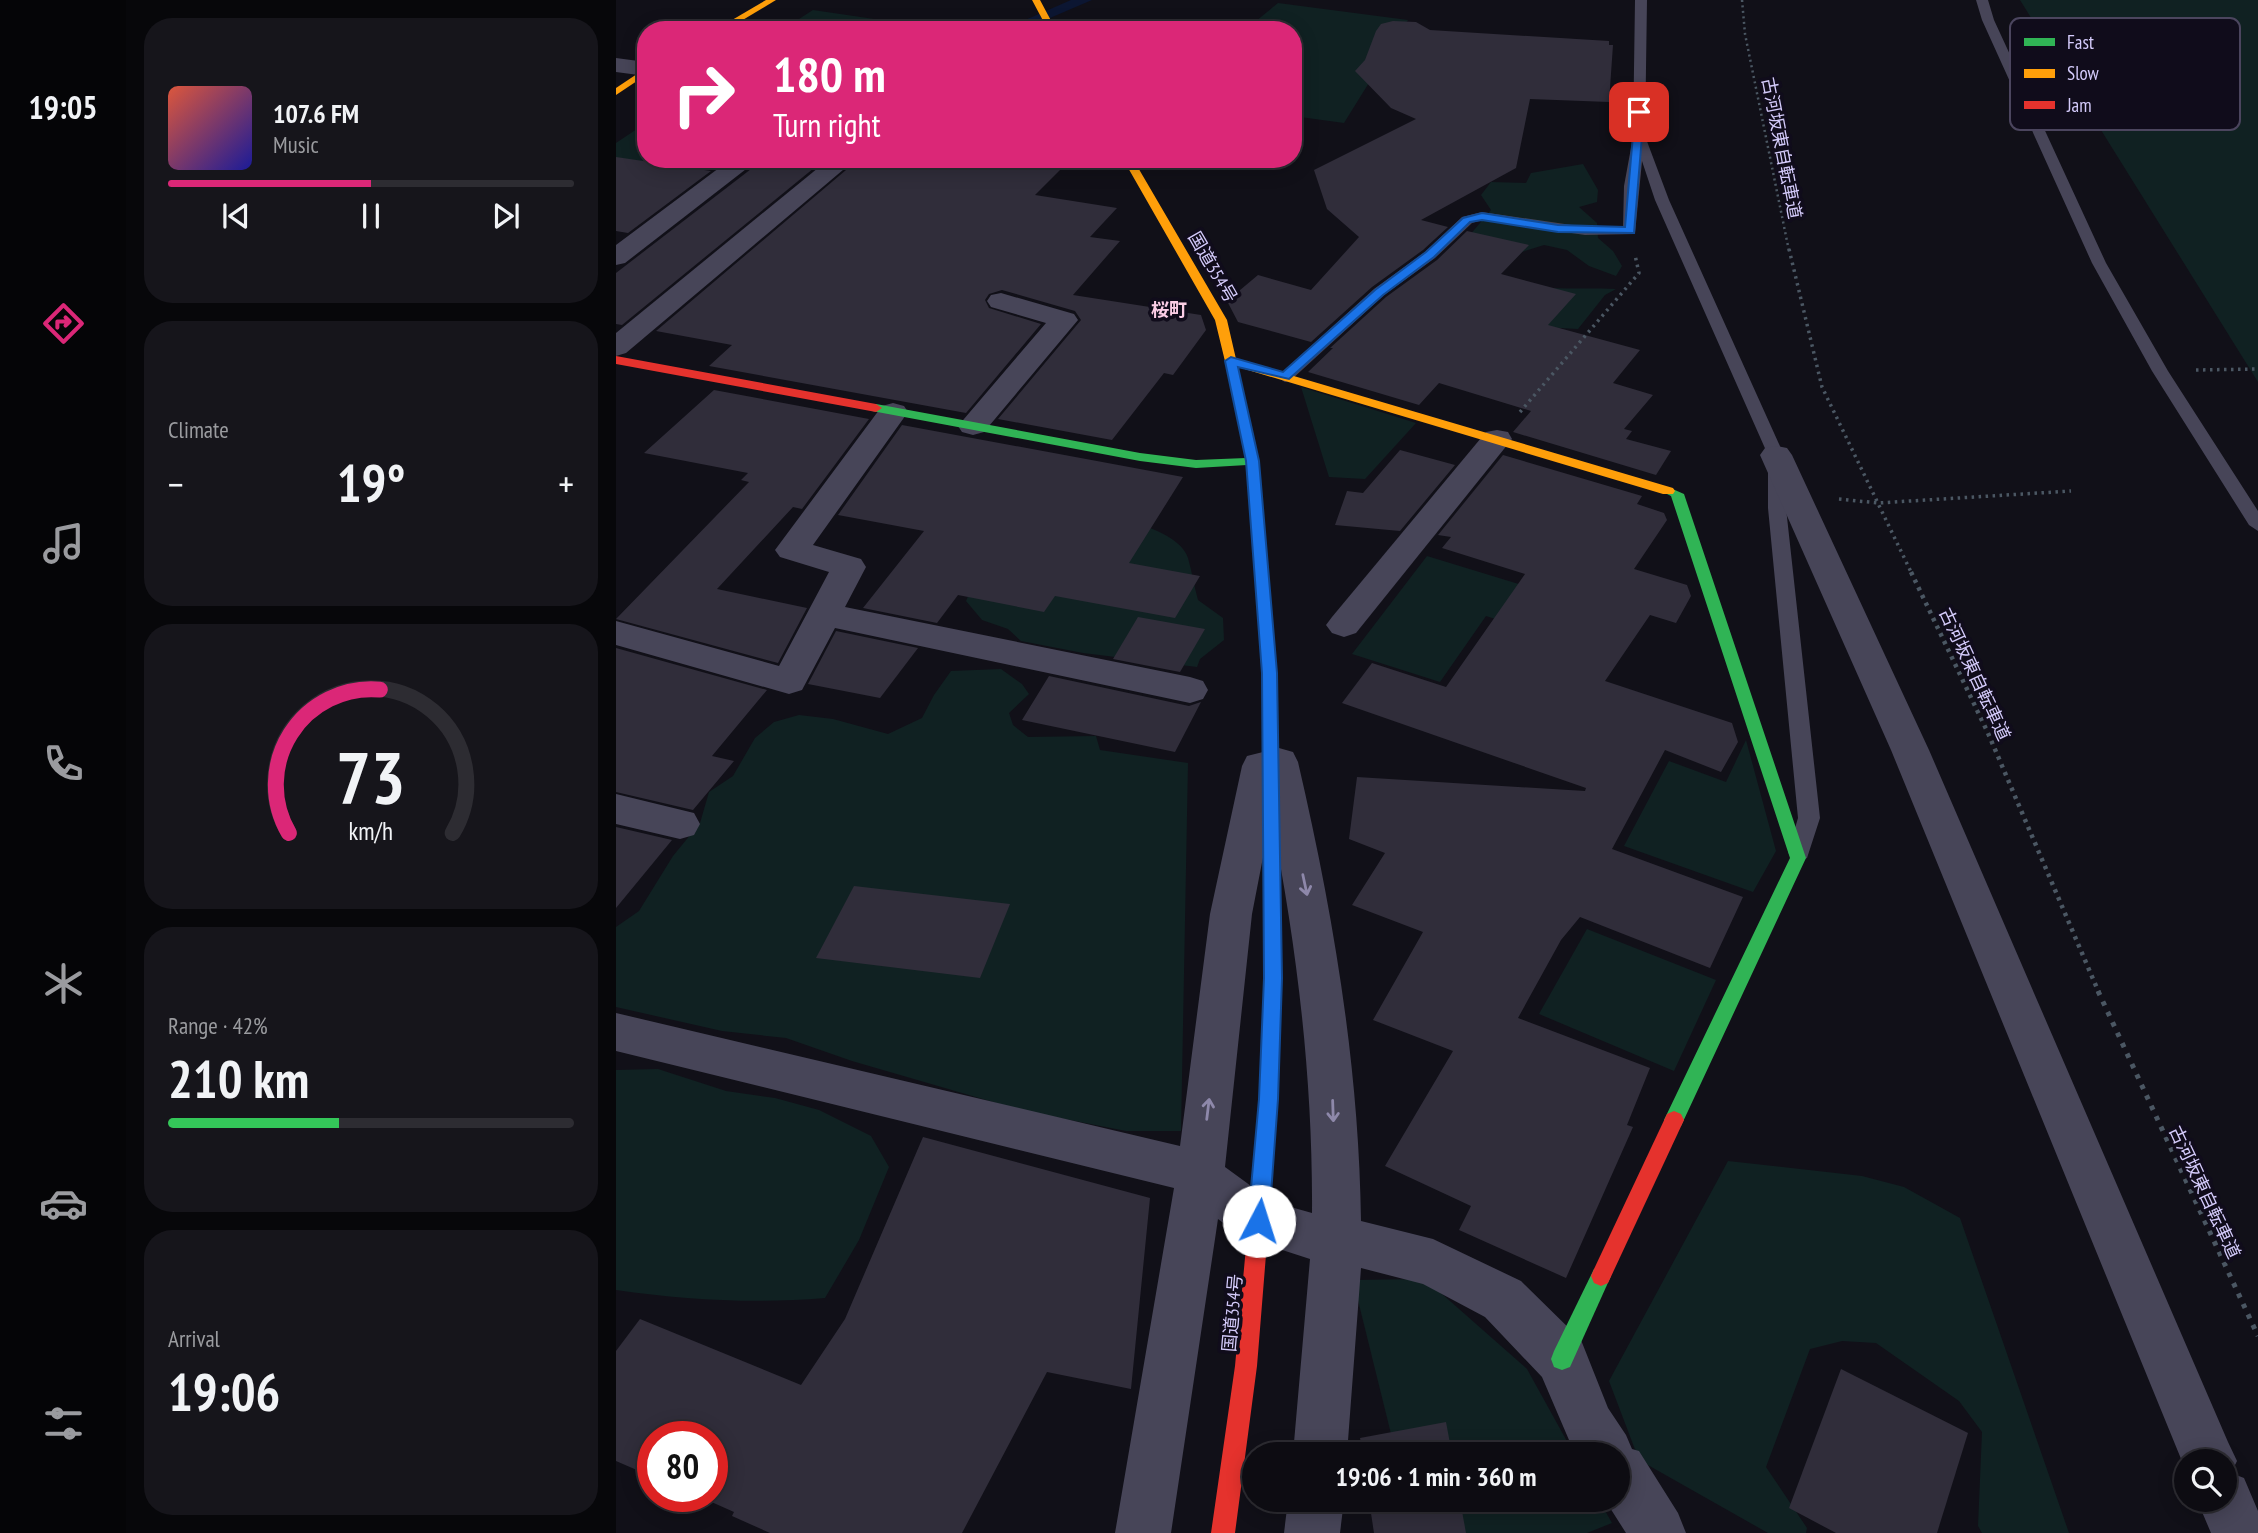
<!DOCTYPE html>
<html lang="en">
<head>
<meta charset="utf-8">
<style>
	body { margin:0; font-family:"PT Sans Narrow","Noto Sans JP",sans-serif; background:#16151b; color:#f1f3f6; height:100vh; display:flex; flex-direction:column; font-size:26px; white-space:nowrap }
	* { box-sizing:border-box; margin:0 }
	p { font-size:23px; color:#9a9b9f }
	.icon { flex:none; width:38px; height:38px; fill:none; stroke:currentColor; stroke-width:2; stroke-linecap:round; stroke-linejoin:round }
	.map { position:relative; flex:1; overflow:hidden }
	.sheet { display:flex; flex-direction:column; gap:18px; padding:18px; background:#07070a; width:490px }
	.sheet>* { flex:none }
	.top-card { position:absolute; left:21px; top:21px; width:665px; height:147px; border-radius:28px; box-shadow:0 4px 18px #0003,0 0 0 2px #2d2c32; background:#db2777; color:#fff; overflow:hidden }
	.controls { position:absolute; left:1558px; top:1449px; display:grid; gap:14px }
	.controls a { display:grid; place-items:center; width:63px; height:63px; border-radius:50%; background:#0d0c12; box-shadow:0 4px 18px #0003,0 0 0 2px #2d2c32; font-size:35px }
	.speed { position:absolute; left:21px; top:1421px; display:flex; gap:14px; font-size:35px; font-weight:700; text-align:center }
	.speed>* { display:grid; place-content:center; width:91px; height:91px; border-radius:50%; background:#0d0c12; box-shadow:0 4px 18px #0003,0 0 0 2px #2d2c32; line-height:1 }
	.speed .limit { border:10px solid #d22; background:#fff; color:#111 }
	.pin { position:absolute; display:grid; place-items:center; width:60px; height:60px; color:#fff; margin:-30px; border-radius:14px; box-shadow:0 4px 10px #0006 }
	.me { position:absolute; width:77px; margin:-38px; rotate:5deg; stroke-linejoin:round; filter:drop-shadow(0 0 5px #0008) }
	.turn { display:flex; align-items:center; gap:24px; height:147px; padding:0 21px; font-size:32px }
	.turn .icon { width:91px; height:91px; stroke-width:2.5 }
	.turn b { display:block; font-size:49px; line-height:60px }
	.big { font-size:52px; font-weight:800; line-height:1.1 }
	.sheet .widget { flex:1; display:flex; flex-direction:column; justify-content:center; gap:10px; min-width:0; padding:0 24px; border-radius:28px; background:#16151b }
	.sheet .dial { align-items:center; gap:0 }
	.dial svg { height:182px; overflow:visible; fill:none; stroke:#2d2c32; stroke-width:7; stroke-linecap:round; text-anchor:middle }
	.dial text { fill:#f1f3f6; stroke:none }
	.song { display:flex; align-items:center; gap:21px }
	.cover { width:84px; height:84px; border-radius:10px; background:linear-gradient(135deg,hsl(10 70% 55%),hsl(240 70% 35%)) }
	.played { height:7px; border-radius:4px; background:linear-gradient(90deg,#db2777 50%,#2d2c32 50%) }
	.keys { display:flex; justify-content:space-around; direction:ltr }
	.heat { display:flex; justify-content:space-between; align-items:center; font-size:38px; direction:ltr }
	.charge { height:10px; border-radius:5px; background:linear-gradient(90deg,#34c759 42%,#2d2c32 0) }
	.trip { position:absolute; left:626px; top:1442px; width:388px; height:70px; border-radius:35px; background:#0d0c12; box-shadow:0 4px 18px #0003,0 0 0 2px #2d2c32; font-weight:800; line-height:70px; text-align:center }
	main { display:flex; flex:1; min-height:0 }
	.dock { display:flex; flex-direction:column; width:126px; justify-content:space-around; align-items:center; background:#050507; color:#9a9b9f }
	.dock .icon { width:49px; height:49px }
	.dock .active { color:#db2777 }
	.dock b { font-size:32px; color:#f1f3f6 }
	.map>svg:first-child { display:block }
</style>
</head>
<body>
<main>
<nav class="dock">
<b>19:05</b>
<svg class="icon active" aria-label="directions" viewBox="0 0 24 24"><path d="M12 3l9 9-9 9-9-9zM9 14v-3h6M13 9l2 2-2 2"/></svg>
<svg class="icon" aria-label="music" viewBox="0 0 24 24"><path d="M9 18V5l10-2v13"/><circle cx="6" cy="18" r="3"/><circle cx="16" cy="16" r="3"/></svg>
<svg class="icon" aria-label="phone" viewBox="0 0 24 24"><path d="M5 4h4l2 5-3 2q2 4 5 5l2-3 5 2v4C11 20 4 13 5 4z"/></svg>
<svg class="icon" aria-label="climate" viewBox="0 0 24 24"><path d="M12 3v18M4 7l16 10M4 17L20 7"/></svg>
<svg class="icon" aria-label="car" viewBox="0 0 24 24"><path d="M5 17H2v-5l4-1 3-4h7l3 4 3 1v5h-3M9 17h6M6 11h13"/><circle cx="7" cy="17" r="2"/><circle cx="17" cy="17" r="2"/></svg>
<svg class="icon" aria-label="filters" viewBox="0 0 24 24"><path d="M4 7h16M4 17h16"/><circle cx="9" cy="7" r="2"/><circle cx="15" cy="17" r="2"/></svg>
</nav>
<section class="sheet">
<div class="widget">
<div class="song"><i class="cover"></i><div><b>107.6 FM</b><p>Music</p></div></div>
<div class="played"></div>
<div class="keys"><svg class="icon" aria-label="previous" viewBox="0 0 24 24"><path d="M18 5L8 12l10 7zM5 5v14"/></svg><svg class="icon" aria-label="pause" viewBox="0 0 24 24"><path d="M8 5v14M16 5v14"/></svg><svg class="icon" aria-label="next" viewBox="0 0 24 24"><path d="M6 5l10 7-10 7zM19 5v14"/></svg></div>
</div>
<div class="widget"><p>Climate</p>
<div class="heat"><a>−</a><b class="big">19°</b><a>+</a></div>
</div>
<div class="widget dial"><svg viewBox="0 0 100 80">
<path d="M14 69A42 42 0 1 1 86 69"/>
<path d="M14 69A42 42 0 0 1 54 6" stroke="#db2777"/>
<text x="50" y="56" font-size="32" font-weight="700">73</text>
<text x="50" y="72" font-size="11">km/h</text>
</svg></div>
<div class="widget"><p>Range · 42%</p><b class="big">210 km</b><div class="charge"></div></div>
<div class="widget"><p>Arrival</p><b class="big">19:06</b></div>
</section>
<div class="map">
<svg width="1642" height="1533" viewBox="0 0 1642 1533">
	<rect width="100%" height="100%" fill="#111018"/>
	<g fill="#102122">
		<path d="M1404,0H1642V382Z"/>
		<path d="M662,3L792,20L728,123L677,116V30H629Z"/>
		<path d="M197,10L319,28L166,30Z"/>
		<path d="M30,123V159H116L104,168L46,160L0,192V143Z"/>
		<path d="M967,164L982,190L981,202L963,207L981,223L982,238L997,251L1006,266L1000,276L973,266L951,250L928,245L906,252L888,270L877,269L875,281C915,292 958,287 1000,289L989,295L962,329L892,325L866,292L830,285L807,276L853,236L875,210L865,195L875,182L910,183L915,173Z"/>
		<path d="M685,387L800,423L749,479L713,477Z"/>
		<path d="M503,517C523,524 565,535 572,558C576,572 578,586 582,600L607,618L608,640L584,659L581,667L467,653L405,641L392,629L366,620L350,601L357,585Z"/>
		<path d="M811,556L968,604L946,640L870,616L824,682L736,654Z"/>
		<path d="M385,669L406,684L413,694L393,713L397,725L412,737L480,736L484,750L572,763L565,1131H510L408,1111L236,1061L170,1038L106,1031L0,1007V927L23,911L57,856L84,823L93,792L117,776L139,738L158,722L183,715L217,719L272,734L306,718L318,695L335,671Z"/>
		<path d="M1130,740L1160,851L1137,892L1008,846L1053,761L1110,782Z"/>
		<path d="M971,929L1100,980L1058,1071L923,1014Z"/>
		<path d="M42,1069L110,1091L159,1098L203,1110L255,1136L273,1167L243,1240L209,1298C139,1304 70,1300 0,1290V1070Z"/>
		<path d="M1112,1161L1246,1176L1288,1187L1344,1218L1453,1533H1366L1362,1526L1366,1432L1343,1401L1260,1343L1226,1341L1194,1349L1150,1467L1191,1528L1190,1533H1152L1023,1460L993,1381Z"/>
		<path d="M809,1279L911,1369L958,1454H780L737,1280Z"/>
		<path d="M791,1500H983L996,1523L971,1533H799Z"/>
	</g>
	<path fill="#0c1632" d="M455,0H476L406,30H386Z"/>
	<g fill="#302d3a">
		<path d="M777,21L800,22L814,30L993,41V45H997L993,102L914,99L900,168L805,220L832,227L807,250L756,287L695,342L622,322L611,301L642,275L695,290L743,237L711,209L698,170L800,119L775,108L739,71L749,60L760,31L765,24Z"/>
		<path d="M0,157L95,171L12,233L0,231Z"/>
		<path d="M148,159H209L6,325L0,324V273Z"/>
		<path d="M243,159H455L419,195L501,208L474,237L504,241L457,295L585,315L590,330L557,375L548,373L496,440L382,419L465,320L459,311L386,290L373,294L369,300L373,308L425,324L350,413L93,366L116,345L40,331Z"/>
		<path d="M851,231L913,245L885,274L960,294L932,325L1024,350L997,383L1037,395L1008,429L1016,431L1010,439L1055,451L1040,475L897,432L915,411L823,383L803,405L692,372L717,348H714L770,297L821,260Z"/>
		<path d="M98,390L253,419L186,509L177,507L101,589L191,608L162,663L0,619L133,482L125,480L132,473L28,453Z"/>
		<path d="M286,425L567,477L513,563L584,576L559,618L439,596L428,612L342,595L321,623L247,608L308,531L222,515Z"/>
		<path d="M784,450L839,465L784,531L719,525L731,491L747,493Z"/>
		<path d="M887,455L1026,496L1021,504L1048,513L1051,520L1018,569L1071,585L1075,596L1060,623L1034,615L989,681L1116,723L1122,742L1105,772L1049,750L996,849L1127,897L1094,968L964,917L945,940L902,1018L1034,1068L1011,1125L1017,1127L950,1278L843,1230L855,1206L769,1166L837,1051L757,1020L807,932L736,905L769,853L733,839L741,777L969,791L970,788L726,703L756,663L830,687L909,574L826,548L835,537L822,535Z"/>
		<path d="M522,617L589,629L564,672L497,659Z"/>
		<path d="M220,631L302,648L264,698L192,684Z"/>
		<path d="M0,648L151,690L96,756L118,761L77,810L0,792Z"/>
		<path d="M433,676L573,706L585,702L559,752L406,720Z"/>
		<path d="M0,827L56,840L0,908Z"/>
		<path d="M238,886L394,904L364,978L200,958Z"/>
		<path d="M307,1137L534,1198L515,1389L431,1372L346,1533H154L116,1516L118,1512L82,1496H96V1437H37V1477L0,1461V1351L24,1319L185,1385L229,1319Z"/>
		<path d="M1225,1369L1352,1433L1321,1533H1220L1173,1508Z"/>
		<path d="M830,1422L836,1454H747L744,1438Z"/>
		<path d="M753,1500H844L850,1533H758Z"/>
	</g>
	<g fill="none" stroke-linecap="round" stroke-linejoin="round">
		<path stroke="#4b5763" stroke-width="2.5" stroke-dasharray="2 3.5" stroke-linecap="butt" d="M1126,0L1129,34L1173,251"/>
		<g stroke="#4b5763" stroke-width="3.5" stroke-dasharray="2.5 4.5" stroke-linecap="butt">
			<path d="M1173,249L1206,387L1296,574"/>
			<path d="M1580,370L1642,369"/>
			<path d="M904,412L1023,273L1019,255"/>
			<path d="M1223,499L1262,503L1455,491"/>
		</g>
		<path stroke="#4b5763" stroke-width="4.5" stroke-dasharray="3.5 5" stroke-linecap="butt" d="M1295,572L1372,733L1483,993"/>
		<path stroke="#4b5763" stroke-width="5" stroke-dasharray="4.5 7" stroke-linecap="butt" d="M1482,991L1642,1336"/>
		<g fill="#474558" fill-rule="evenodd">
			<path d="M1019,0H1031L1029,136L1053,200L1168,455L1170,508L1204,818L1191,858L1183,861L1175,858L1172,852L1182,818L1152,508V455L1039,200L1026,161L1019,234L969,235L866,220L856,223L819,258L768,295L675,380L669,382L661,377L758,289L809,252L846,217L866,212L969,227H1007L1008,186L1017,137Z"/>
			<path d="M1360,0H1372L1378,20L1490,263L1552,371L1642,511V531L1633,525L1536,371L1476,263L1366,20Z"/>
		</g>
		<g fill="#474558" fill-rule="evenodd">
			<path d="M0,58L30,62V76L0,72Z"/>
			<path d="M115,159H143L9,263L0,265V245Z"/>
			<path d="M213,159H240L10,353L0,356V333Z"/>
			<path d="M385,293L458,314L462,320L368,432L357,435L346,432L342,426L430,323L375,307L371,301L375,295Z"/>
			<path d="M277,403L288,406L292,412L197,545L245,559L250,567L229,607L574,677L587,681L592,690L587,699L574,703L219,628L186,690L173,694L0,645V621L163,666L213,572L164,557L159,550L266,406Z"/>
			<path d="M881,430L892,432L896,439L740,633L728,637L716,633L710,625L716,617L870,432Z"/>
			<path d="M1160,446L1171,448L1176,455L1313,750L1612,1442L1621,1461L1615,1473L1628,1478L1642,1511V1533H1595L1581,1500H1608V1461H1570V1471L1275,750L1144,455L1149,448Z"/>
			<path d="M663,748L677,752L682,762C717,913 743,1065 745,1221L817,1239L905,1281L965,1340L992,1408L1010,1435L1016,1449L1023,1451L1062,1513L1070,1533H1010L989,1500H1003V1454H959L926,1377L869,1317L807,1284L745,1268L731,1454H677L694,1259L626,1237L602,1219L555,1533H499L558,1188L0,1051V1013L564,1146L594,914L626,766L631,756ZM655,816C681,946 697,1080 696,1213L657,1202L609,1167L636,914Z"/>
			<path d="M0,794L78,813L84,824L78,835L64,839L0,824Z"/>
			<path d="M672,1500H728L724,1533H668Z"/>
		</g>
		<g fill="#30b455" fill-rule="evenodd">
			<path d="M260,404L524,453L580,460L630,458L621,416L627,412L633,416L643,461L660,673L666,978L662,1099L655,1193L652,1200L645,1202L638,1200L635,1193L644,1099L648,978L646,673L631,465L580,468L524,461L256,411V405Z"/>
			<path d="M1052,487L1068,494L1190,858L1065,1126L1058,1129L1051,1126L1048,1120L1174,858L1055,496L1045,491Z"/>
			<path d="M985,1266L992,1269L995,1276L954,1367L946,1370L938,1367L935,1359L938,1351L978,1269Z"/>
		</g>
		<g fill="#ff9f0a" fill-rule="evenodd">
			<path d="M150,0H160L110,30H99Z"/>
			<path d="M416,0H424L440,30H432Z"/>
			<path d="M30,68V75L0,95V88Z"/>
			<path d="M507,159H517L611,320L620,359L1057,488L1059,491L1057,494H1047L622,367L633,416L631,419H623L599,320Z"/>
		</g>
		<g fill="#e5322d" fill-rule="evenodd">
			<path d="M0,356L260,404L266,408L260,412L0,364Z"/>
			<path d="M1058,1111L1065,1114L1068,1120L992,1283L985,1286L978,1283L975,1276L978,1269L1051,1114Z"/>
			<path d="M645,1184L652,1186L655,1193L641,1366L619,1533H595L619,1366L635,1193L638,1186Z"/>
		</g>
	</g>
	<defs><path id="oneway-shaft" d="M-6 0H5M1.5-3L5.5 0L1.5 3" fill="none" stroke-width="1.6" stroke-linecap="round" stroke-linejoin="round" transform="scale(1.75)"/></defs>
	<g stroke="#8e88aa">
		<use href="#oneway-shaft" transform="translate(689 885) rotate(78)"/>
		<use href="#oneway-shaft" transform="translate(592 1109) rotate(-83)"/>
		<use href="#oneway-shaft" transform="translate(717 1111) rotate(88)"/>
	</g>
	<path fill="#1a73e8" stroke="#114b97" stroke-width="2" d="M1023,110L1028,112L1018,233L942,232L866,220L854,222L818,257L767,295L673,379L622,367L643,461L661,673L666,978L662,1099L653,1221L650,1228L643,1231L635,1228L632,1221L643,1099L648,978L646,673L630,461L609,361L615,357L667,372L759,290L810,252L847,218L866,213L942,225L1009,227L1019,112Z"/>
	<g text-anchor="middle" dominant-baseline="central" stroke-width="7" stroke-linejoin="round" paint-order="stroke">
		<g font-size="18" fill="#d4cbfb" stroke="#100c1b">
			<text transform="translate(1166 148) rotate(79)">古河坂東自転車道</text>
			<text transform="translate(597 267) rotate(60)">国道354号</text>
			<text transform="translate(1359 674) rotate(65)">古河坂東自転車道</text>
			<text transform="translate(1589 1192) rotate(65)">古河坂東自転車道</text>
			<text transform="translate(616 1313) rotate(-85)">国道354号</text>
		</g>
		<g font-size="18" font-weight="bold" fill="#fbcde6" stroke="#100c1b">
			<text x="553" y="309">桜町</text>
		</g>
	</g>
	<rect x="1394" y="18" width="230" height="112" rx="10" fill="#100c1b" stroke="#4b455e" stroke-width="2"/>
	<rect x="1408" y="38" width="31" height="8" fill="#30b455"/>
	<rect x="1408" y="69" width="31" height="9" fill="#ff9f0a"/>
	<rect x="1408" y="101" width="31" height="8" fill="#e5322d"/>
	<g font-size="19" fill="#d4cbfb">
		<text x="1451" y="49">Fast</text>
		<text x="1451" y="80">Slow</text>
		<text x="1451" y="112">Jam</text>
	</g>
</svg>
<div class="controls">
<a><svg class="icon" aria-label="search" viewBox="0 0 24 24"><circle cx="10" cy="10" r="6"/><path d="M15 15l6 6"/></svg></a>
</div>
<div class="speed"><div class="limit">80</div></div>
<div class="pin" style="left:1023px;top:112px;background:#d93025"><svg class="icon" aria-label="arrive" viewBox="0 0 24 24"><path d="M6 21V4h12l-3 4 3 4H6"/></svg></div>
<svg class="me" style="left:643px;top:1221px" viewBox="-20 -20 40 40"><circle r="19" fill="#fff"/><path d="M0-13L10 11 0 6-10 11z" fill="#1a73e8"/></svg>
<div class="trip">19:06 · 1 min · 360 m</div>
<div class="top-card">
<div class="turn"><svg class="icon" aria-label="right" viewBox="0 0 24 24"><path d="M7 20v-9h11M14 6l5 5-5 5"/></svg><div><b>180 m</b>Turn right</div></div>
</div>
</div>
</main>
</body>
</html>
